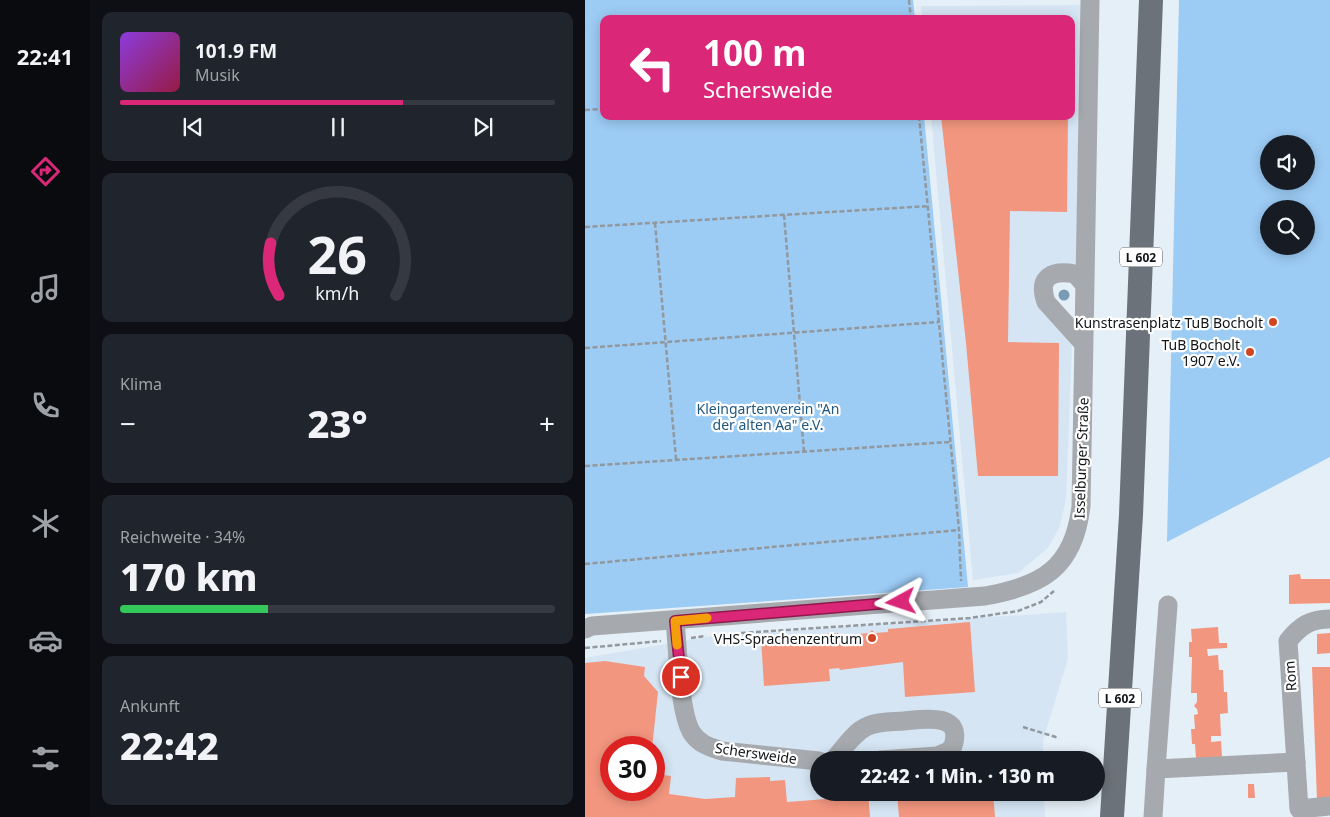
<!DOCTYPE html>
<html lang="de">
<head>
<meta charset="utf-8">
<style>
	body { margin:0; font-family:"Noto Sans",sans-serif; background:#20242c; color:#f1f3f6; height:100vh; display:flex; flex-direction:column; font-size:19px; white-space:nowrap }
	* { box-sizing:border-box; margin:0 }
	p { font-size:16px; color:#9ea1a6 }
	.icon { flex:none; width:28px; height:28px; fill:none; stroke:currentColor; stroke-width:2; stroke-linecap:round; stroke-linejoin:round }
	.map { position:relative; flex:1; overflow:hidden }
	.details { display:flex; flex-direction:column; gap:12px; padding:12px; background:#0d0f14; width:495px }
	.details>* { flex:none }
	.guide { position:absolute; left:15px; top:15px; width:475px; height:105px; border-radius:10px; box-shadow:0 2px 12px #0003; background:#db2777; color:#fff; overflow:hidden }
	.tools { position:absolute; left:675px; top:135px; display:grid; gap:10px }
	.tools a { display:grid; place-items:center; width:55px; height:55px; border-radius:50%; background:#171b24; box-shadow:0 2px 12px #0003; font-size:25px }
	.speed { position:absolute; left:15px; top:736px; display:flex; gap:10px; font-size:25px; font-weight:700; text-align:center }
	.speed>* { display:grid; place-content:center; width:65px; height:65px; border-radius:50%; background:#171b24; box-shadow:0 2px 12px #0003; line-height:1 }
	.speed .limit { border:8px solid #d22; background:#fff; color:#111 }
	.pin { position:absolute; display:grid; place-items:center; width:42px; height:42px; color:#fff; margin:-21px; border:2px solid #fff; border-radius:50%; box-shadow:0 1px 5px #0007 }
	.me { position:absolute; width:55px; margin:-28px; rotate:265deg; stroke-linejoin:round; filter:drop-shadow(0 0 4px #0008) }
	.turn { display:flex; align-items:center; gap:18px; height:105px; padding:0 20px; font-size:22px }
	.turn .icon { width:65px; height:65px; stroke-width:2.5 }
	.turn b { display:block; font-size:35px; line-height:42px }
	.big { font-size:38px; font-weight:800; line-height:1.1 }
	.details .tile { flex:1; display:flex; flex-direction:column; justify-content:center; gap:8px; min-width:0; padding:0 18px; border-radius:10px; background:#20242c }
	.details .dial { align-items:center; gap:0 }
	.dial svg { height:130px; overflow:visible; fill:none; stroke:#363941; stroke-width:7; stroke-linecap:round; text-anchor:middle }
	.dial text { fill:#f1f3f6; stroke:none }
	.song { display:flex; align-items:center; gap:15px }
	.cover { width:60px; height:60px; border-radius:8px; background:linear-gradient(135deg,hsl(270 70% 55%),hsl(340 70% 35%)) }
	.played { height:5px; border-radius:2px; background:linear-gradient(90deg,#db2777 65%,#363941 65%) }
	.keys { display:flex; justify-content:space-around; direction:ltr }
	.heat { display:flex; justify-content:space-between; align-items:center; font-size:28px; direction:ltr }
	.charge { height:8px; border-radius:4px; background:linear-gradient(90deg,#34c759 34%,#363941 0) }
	.trip { position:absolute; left:225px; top:751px; width:295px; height:50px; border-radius:25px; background:#171b24; box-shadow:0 2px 12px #0003; font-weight:800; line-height:50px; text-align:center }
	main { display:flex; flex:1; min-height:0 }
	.dock { display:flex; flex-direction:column; width:90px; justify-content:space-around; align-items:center; background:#090b0e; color:#9ea1a6 }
	.dock .icon { width:35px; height:35px }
	.dock .current { color:#db2777 }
	.dock b { font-size:22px; color:#f1f3f6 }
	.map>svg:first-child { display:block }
</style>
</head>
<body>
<main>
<nav class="dock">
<b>22:41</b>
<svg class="icon current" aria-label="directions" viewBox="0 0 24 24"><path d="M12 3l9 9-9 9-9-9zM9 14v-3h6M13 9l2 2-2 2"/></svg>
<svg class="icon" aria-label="music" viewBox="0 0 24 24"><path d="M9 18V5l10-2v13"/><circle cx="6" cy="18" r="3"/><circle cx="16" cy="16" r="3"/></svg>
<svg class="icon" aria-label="phone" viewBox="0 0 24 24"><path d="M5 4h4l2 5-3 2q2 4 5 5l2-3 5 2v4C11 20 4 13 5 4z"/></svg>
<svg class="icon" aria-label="climate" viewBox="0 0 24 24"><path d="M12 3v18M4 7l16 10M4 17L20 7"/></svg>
<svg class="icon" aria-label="car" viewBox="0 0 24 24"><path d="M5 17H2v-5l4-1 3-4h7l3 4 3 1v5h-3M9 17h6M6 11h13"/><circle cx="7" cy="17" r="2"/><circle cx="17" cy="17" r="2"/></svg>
<svg class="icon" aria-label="filters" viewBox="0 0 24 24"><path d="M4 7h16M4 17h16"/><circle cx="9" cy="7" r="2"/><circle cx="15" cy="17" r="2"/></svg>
</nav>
<section class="details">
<div class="tile">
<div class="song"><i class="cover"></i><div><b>101.9 FM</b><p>Musik</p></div></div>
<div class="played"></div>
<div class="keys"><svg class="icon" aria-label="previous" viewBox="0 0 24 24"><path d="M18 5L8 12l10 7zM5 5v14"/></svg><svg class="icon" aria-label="pause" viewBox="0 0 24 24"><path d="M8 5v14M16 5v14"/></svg><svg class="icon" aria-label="next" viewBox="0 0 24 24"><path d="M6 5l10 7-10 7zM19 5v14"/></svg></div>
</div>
<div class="tile dial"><svg viewBox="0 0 100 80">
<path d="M14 69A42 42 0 1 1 86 69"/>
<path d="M14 69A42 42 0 0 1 9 37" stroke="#db2777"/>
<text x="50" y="56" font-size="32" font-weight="700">26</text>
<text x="50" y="72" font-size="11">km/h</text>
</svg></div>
<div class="tile"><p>Klima</p>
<div class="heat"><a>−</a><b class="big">23°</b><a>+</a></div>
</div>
<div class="tile"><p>Reichweite · 34%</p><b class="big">170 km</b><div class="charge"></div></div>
<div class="tile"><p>Ankunft</p><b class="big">22:42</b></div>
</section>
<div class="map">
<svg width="745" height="817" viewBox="0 0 745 817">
	<rect width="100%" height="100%" fill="#e5eff7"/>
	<g fill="#d5e5f3" fill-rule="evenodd">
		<path d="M496,5L495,265L460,270L478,331L487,345L481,499L475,526L463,548L433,573L388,580L346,116H486V19H338L336,6Z"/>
		<path d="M481,612L483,659L458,740V760H234V792L459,793L460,817H0V658L121,637ZM26,748H69V790H26Z"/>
	</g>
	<g fill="#9ccbf4" fill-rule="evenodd">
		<path d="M0,0H328L330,19H19V116H339L383,587L0,614Z"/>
		<path d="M594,0H745V457L582,542ZM684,144H721V181H684ZM684,209H721V246H684Z"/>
	</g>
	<g fill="#f3967f">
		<path d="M369,15L458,17V19H364Z"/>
		<path d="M356,116H483L482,212L425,211L423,342L474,343L473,476H393L381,343Z"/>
		<path d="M715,574L716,579H745V603L704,604V575Z"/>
		<path d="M385,622L390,692L320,697L318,662L255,670L254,668L244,669L245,681L179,686L176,639L253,633V636L284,633L287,630L290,633L303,632V629Z"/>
		<path d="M633,627L634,643H642V648L622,649L623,656L633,655L634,670H638L639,692H642L643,713L635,714L636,736H626V742L636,741L637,757L611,758L610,744H607L606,729H610L609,715L613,714L612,709L609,706L612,702V693H606L607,657H604V642H607L606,629Z"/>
		<path d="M745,633V653L732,654V634Z"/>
		<path d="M20,661L60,667L59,676L73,692L67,748H26V790H69V774L86,776L84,794L120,799L150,797L151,778L185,777V781L200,780L202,802L241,799V792H283L285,817H0V663Z"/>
		<path d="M727,667H745V799L732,800Z"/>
		<path d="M663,784H669L670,798H663Z"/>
		<path d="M312,792H408L410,817H314Z"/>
	</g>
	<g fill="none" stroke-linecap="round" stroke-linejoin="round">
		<g stroke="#91989e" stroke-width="2.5" stroke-dasharray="5 2.5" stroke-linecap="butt">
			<path d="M324,0L326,19"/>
			<path d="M0,110L19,109"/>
			<path d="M334,116L374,530L376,581"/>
			<path d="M199,215L219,452"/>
			<path d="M70,223L91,459"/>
			<path d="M0,227L344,206"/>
			<path d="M0,348L354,322"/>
			<path d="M0,466L365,442"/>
			<path d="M0,564L374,530"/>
			<path d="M156,633L385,618L433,611L456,602L469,591"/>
			<path d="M106,638L121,636"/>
			<path d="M0,648L76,641"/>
			<path d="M438,727L474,738"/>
		</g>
		<g stroke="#a6aaae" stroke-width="19">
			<path d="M498,343L461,302C452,276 468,270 490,274L499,284"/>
			<path d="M745,619C725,619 715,626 703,641L714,809L745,806"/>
			<path d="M90,621C93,648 94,713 107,733C114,744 125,747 137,751L234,761"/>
			<path d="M0,629L7,626L400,596C457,586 489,568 496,506L505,0"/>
			<path d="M248,760C258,750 268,733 281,727C292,721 307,722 319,721C338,719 379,712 368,746L364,751L352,756L295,760"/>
			<path d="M571,769L583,605"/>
			<path d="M568,817L571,769L711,762"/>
		</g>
		<path stroke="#6b7279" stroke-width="24" d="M527,817L546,515L566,0"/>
	</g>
	<circle fill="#799cb6" cx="479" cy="295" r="5.5"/>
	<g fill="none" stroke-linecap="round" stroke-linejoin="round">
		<defs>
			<path id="route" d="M96,677L90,621L316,602"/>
		</defs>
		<use href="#route" stroke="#8e194d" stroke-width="12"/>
		<use href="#route" stroke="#db2777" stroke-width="9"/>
		<path stroke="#f59e0b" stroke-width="9" d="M92,645L90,621L122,618"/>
	</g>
	<g fill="#d04624" stroke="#fff" stroke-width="2">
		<circle cx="688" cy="322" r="5"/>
		<circle cx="665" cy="352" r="5"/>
		<circle cx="287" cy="638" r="5"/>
	</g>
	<g text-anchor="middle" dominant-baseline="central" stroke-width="4.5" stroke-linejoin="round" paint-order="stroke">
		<g fill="#fff" stroke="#585a5d" stroke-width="1">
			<rect x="535" y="247.5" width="42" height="19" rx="4"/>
			<rect x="514" y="688.5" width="42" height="19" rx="4"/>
		</g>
		<g font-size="12" font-weight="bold" fill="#111417">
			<text x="556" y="257">L 602</text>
			<text x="535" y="698">L 602</text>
		</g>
		<g font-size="14" fill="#111417" stroke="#fff" text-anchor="end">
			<text x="678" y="322">Kunstrasenplatz TuB Bocholt</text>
			<text x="655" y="344">TuB Bocholt<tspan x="655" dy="16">1907 e.V.</tspan></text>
			<text x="277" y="638">VHS-Sprachenzentrum</text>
		</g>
		<g font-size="14" fill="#215881" stroke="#fff">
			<text x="183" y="408">Kleingartenverein "An<tspan x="183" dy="16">der alten Aa" e.V.</tspan></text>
		</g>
		<g font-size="14" fill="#111417" stroke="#fff">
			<text transform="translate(496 458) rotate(-88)">Isselburger Straße</text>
			<text transform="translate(705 676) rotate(-94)">Rom</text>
			<text transform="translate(171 753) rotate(8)">Schersweide</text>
		</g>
	</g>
</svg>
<div class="tools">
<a><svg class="icon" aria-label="sound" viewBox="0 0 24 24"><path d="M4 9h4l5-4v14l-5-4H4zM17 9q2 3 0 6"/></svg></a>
<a><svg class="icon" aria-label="search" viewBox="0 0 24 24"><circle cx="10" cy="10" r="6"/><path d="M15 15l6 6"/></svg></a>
</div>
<div class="speed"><div class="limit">30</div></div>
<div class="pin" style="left:96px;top:677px;background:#d93025"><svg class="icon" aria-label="arrive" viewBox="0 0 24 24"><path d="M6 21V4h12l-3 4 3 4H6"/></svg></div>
<svg class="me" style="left:316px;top:602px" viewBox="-20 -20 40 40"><path d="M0-17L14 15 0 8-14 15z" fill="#db2777" stroke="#fff" stroke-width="4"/></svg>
<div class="trip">22:42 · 1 Min. · 130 m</div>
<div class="guide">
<div class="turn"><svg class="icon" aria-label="left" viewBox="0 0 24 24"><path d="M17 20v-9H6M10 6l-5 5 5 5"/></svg><div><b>100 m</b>Schersweide</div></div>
</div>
</div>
</main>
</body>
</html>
